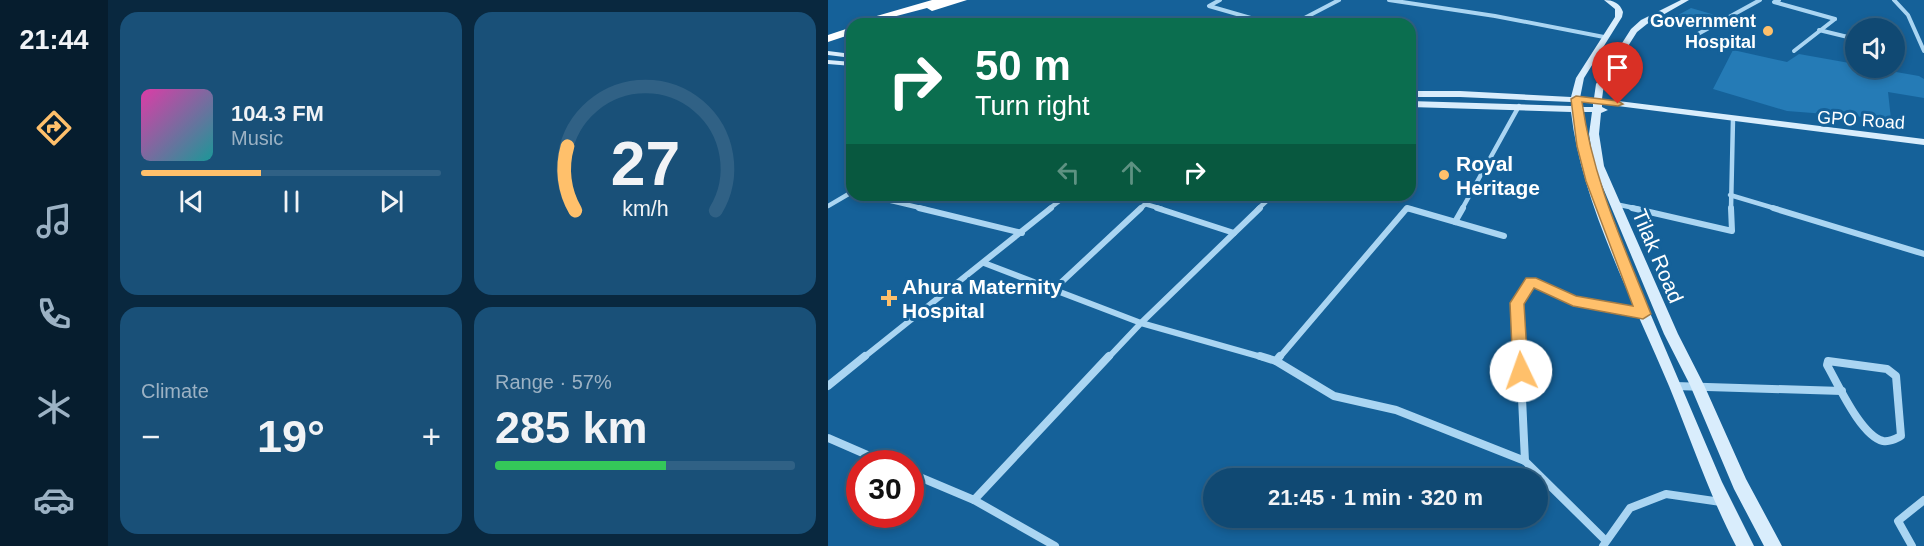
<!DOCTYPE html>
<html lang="en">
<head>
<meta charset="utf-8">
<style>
	body { margin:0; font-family:Helvetica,sans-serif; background:#195078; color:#f1f3f6; height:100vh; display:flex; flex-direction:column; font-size:22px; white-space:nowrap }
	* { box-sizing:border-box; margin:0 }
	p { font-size:20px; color:#9cb2c4 }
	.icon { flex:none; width:33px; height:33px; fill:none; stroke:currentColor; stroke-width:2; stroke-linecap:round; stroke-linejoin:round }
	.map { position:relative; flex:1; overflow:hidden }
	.sheet { display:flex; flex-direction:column; gap:12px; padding:12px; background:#09283f; width:720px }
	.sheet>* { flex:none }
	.banner { position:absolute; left:18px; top:18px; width:570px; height:183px; border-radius:18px; box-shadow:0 3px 9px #0003,0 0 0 2px #306185; background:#0b6e4f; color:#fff; overflow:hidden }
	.controls { position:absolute; left:1017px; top:18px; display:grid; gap:12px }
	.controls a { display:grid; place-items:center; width:60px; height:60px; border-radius:50%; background:#104973; box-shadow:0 3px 9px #0003,0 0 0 2px #306185; font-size:30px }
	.speed { position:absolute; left:18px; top:450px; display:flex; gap:12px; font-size:30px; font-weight:700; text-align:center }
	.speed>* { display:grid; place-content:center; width:78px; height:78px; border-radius:50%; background:#104973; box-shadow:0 3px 9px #0003,0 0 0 2px #306185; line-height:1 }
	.speed .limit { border:9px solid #d22; background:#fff; color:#111 }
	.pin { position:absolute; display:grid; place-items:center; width:51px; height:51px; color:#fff; margin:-62px -26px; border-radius:50% 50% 50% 0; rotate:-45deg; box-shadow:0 0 6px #0007 }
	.pin .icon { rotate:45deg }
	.me { position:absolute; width:66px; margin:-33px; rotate:357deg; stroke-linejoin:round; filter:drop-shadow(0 0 4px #0008) }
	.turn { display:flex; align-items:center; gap:21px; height:126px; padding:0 30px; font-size:27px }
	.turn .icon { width:78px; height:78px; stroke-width:2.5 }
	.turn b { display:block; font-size:42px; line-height:51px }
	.lanes { display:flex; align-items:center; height:57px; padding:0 30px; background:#0003; justify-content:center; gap:30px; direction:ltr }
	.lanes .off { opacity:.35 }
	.big { font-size:45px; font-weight:600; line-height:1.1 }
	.sheet .widget { flex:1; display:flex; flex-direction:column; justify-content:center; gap:9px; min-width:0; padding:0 21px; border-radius:18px; background:#195078 }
	.sheet .dial { align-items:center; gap:0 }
	.dial svg { height:156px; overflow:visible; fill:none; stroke:#306185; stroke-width:7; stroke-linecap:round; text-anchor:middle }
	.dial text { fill:#f1f3f6; stroke:none }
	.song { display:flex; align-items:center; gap:18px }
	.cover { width:72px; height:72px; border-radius:9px; background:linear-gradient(135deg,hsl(320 70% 55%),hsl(180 70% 35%)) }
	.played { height:6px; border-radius:3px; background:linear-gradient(90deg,#ffc06b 40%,#306185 40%) }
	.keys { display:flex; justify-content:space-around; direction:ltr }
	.heat { display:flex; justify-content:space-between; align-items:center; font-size:33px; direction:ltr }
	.charge { height:9px; border-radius:4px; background:linear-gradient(90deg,#34c759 57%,#306185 0) }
	.sheet .tiles { flex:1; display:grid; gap:12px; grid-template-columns:repeat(2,1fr) }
	.trip { position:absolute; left:375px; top:468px; width:345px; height:60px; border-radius:30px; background:#104973; box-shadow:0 3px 9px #0003,0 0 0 2px #306185; font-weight:600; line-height:60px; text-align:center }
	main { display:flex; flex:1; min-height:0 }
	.tabs { display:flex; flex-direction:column; width:108px; justify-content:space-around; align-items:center; background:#061d2e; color:#9cb2c4 }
	.tabs .icon { width:42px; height:42px }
	.tabs .active { color:#ffc06b }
	.tabs b { font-size:27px; color:#f1f3f6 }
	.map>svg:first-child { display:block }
</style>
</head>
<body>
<main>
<nav class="tabs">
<b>21:44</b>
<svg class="icon active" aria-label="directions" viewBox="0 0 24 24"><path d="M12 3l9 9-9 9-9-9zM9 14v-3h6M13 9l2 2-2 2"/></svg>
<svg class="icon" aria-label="music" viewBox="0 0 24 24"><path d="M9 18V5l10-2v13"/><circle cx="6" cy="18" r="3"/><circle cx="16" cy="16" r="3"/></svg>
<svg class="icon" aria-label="phone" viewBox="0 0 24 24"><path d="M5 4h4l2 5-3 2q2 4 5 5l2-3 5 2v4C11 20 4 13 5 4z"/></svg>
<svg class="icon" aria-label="climate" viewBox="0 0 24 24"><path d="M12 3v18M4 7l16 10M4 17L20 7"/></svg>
<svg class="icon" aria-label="car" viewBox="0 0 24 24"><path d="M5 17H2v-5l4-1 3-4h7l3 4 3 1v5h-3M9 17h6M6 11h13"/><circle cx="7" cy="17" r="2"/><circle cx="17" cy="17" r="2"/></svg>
</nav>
<section class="sheet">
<div class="tiles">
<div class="widget">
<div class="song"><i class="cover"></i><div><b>104.3 FM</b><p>Music</p></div></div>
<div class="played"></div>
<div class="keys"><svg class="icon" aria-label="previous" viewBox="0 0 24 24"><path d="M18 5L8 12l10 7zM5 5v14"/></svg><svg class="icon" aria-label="pause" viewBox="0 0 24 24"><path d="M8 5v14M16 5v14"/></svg><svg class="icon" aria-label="next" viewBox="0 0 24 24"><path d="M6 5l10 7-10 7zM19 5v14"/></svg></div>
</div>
<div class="widget dial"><svg viewBox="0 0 100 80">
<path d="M14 69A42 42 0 1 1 86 69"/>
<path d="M14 69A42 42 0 0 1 10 36" stroke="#ffc06b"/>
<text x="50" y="56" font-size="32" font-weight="700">27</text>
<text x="50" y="72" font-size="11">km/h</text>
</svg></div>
<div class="widget"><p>Climate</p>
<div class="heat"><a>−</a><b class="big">19°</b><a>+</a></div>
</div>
<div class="widget"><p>Range · 57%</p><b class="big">285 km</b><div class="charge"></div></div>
</div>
</section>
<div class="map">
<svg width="1096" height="546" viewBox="0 0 1096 546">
	<rect width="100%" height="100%" fill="#156199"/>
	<g fill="#257bb6">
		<path d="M863,8L887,15L864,29L830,26Z"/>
		<path d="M905,50L959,62L971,54L1027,64L1028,68H1045L1091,76L1096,79V98L1060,92L1063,119L959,111L885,89Z"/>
	</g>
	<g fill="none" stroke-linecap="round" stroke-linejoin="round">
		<g stroke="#aad5f2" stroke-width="4">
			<path d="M392,0L381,6L444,24"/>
			<path d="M561,0L667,16L776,37"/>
			<path d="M951,0L946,2L1007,19"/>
			<path d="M1066,0L1080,15L1096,51"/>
			<path d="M465,24L511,0"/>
			<path d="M991,30L1028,39"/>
			<path d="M859,40L932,0"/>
			<path d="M966,51L1007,19"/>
		</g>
		<g stroke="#aad5f2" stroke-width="4.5">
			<path d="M38,195L97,209"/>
			<path d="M902,195L949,209"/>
			<path d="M317,204L334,209"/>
			<path d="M787,204L811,209"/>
			<path d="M0,206L24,192"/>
			<path d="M221,209L239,195"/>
			<path d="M312,209L327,195"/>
			<path d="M430,209L445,195"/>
			<path d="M578,209H584"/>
			<path d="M634,209L691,106"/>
			<path d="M903,209L905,119"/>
		</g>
		<g stroke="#aad5f2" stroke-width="6">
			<path d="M91,208L194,233"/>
			<path d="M329,208L406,233"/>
			<path d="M804,208L904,231L903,208"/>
			<path d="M945,208L1096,254"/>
			<path d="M627,222L635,208"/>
			<path d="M156,263L313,323L432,208"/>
			<path d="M225,290L313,208"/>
			<path d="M35,358L223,208"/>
			<path d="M280,358L313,323L437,358"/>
			<path d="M451,358L579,208L676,236"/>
			<path d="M692,358L689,304L703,281L745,300L815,314"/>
		</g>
		<g stroke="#aad5f2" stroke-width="8">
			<path d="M432,356L448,361"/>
			<path d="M452,356L448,361L506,396L568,410L697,461L777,540"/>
			<path d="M692,356L697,461"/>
			<path d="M1000,361L1059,369L1068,376L1073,436C1067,439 1062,442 1055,441C1033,436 1010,384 999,365Z"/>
			<path d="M0,386L37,356"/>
			<path d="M847,386L1014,391"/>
			<path d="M0,438L60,464"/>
			<path d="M82,473L146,500L281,356"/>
			<path d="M146,500L227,546"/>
			<path d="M775,546L802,508L838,494L893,502"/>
			<path d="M1084,546L1070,521L1096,500"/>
		</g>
		<g fill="#d9edfc" fill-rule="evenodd">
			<path d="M776,0C785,0 792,3 795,12L794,17L756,78L752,98H766L768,84L803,29L813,20L853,0H861L819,24L809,32L776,84L774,99L1096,139V145L774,104V107L780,110L773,113L771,134L776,166L850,334L876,385L918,479L954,546H936L906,489L862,385L836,334L766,166L761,134L764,112H752L758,142L769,180L791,240L894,482L926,546H908C881,494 863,440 841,386C806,302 753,202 743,112L582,107V101L743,106V102L632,97H582V91H632L743,97L748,78L787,17V9ZM752,103H765V107H752Z"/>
			<path d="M0,51L24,54V58L0,55Z"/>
			<path d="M0,60L24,62V66L0,64Z"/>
		</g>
		<g fill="#fff" fill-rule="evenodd">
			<path d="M104,0H139L104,11L99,8L38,24H24V27L21,24Z"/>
			<path d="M24,27V34L0,42V35Z"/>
		</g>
	</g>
	<path fill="#ffc06b" stroke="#a67d46" stroke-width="1.5" d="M748,96L790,101L795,104L790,106L754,102C765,180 794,241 823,314L815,319L745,306L706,288L696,304L700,371L693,378L685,371L682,303L698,278H708L748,296L805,306L758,181L749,146L743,99Z"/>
	<g fill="#ffc06b" stroke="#156199" stroke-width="2">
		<circle cx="940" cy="31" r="6"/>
		<circle cx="616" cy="175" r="6"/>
		<path d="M58 289h6v6h6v6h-6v6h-6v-6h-6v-6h6z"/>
	</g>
	<g text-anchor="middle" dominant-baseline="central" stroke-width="6" stroke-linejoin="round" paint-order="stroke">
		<g font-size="18" font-weight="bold" fill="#fff" stroke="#156199" text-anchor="end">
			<text x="928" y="21">Government<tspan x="928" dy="21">Hospital</tspan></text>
		</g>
		<g font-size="18" fill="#fff" stroke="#156199">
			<text transform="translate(1033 120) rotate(4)">GPO Road</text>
		</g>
		<g font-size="21" font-weight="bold" fill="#fff" stroke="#156199" text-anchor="start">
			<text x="628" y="163">Royal<tspan x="628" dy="24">Heritage</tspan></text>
			<text x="74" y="286">Ahura Maternity<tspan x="74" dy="24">Hospital</tspan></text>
		</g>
		<g font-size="21" fill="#fff" stroke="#156199">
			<text transform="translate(830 256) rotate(67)">Tilak Road</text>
		</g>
	</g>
</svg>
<div class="controls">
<a><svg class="icon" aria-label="sound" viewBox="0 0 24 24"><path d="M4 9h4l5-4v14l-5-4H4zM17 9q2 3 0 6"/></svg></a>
</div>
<div class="speed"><div class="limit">30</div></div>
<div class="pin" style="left:790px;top:104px;background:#d93025"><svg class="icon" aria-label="arrive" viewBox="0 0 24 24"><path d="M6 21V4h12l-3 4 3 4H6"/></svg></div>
<svg class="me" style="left:693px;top:371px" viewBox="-20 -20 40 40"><circle r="19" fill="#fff"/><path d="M0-13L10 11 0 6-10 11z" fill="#ffc06b"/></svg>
<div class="trip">21:45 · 1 min · 320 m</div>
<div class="banner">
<div class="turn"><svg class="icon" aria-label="right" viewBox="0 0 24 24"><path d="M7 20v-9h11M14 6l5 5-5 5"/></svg><div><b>50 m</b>Turn right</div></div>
<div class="lanes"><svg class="icon off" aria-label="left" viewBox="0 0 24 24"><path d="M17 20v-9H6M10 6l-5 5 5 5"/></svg><svg class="icon off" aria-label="ahead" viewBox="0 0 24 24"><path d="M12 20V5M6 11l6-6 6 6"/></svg><svg class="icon" aria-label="right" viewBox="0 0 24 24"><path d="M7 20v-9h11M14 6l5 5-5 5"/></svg></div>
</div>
</div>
</main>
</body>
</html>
